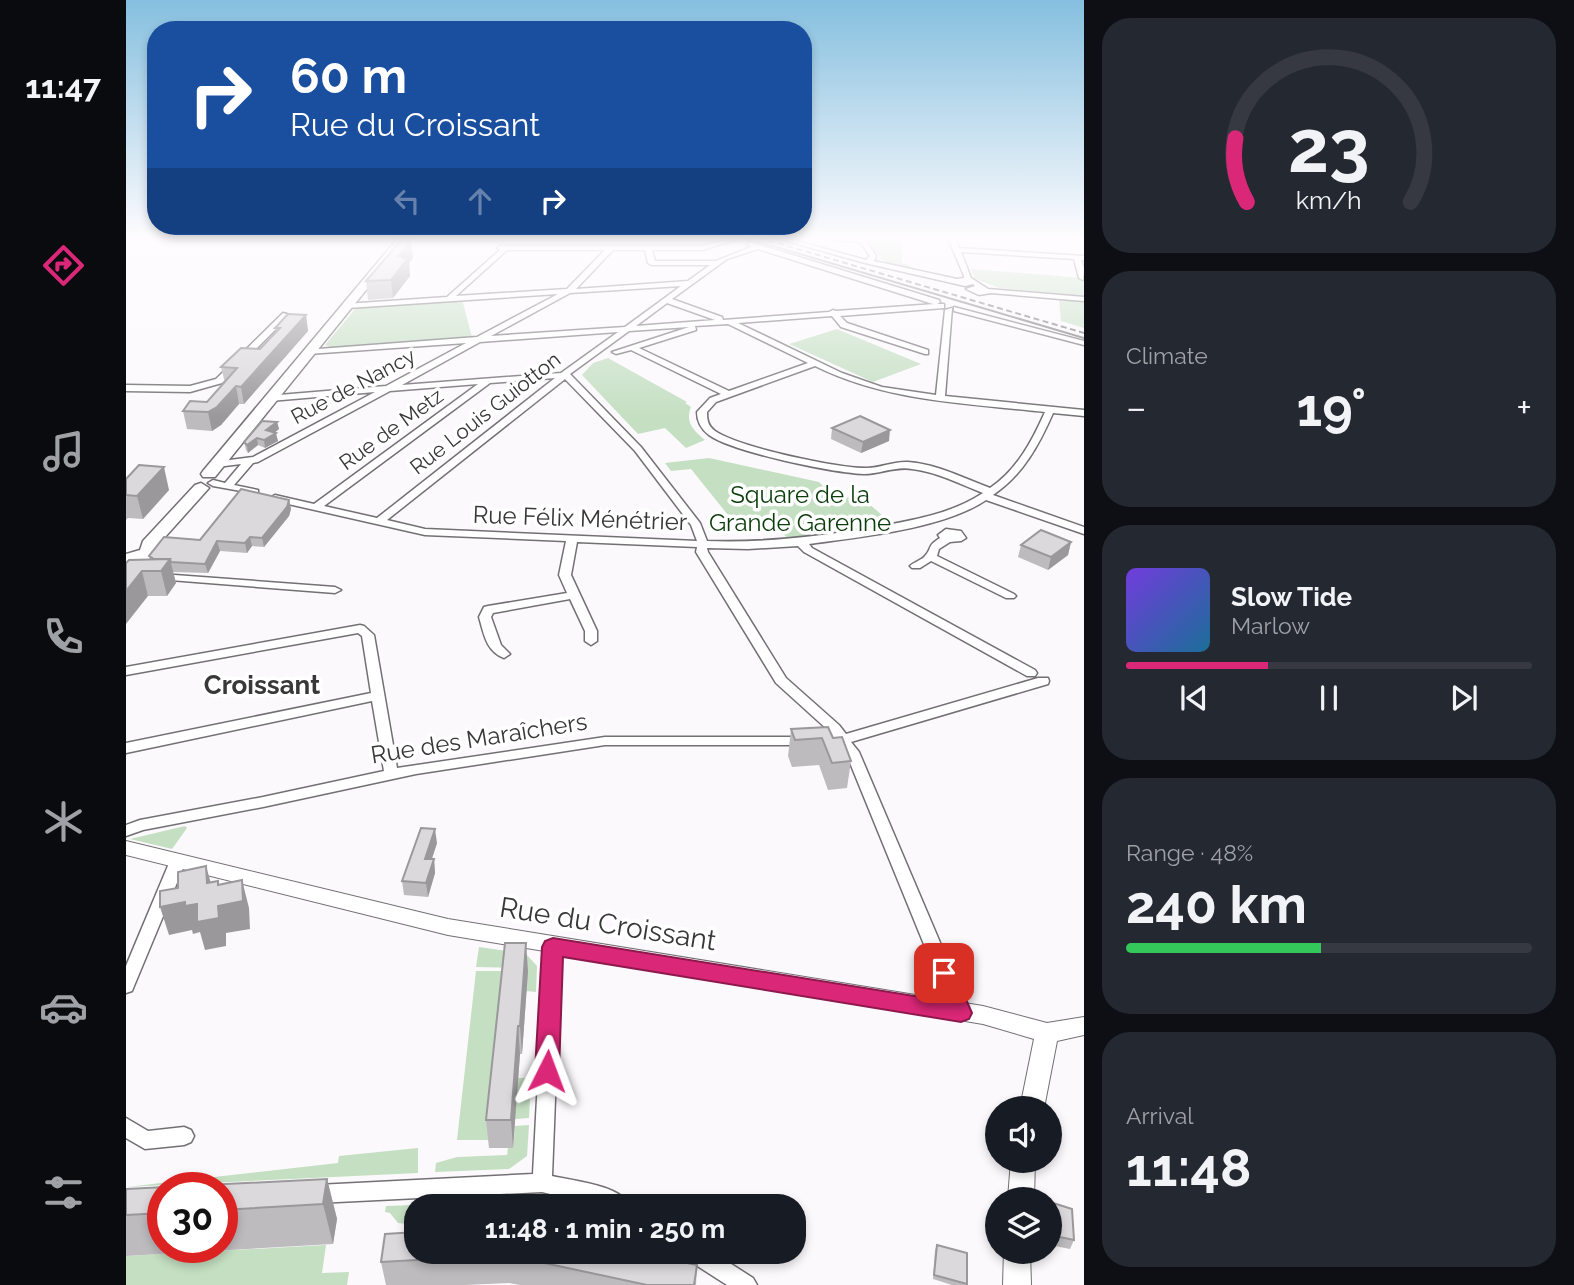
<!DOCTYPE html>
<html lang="en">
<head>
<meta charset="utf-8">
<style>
	body { margin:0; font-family:Raleway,sans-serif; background:#242831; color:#f1f3f6; height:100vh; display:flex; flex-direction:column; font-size:26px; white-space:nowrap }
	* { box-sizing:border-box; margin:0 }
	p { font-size:23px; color:#9ea1a6 }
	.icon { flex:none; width:38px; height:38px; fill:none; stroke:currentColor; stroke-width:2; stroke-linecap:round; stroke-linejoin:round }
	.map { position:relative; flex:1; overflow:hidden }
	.sheet { display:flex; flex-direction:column; gap:18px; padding:18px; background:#0d0f14; width:490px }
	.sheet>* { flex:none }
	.guide { position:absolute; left:21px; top:21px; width:665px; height:214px; border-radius:28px; box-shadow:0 4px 10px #0003; background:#1a4fa0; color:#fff; overflow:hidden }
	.fabs { position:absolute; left:859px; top:1096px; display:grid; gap:14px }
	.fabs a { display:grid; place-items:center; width:77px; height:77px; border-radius:50%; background:#171b24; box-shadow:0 4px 10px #0003; font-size:35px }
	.speed { position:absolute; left:21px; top:1172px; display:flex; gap:14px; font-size:35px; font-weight:700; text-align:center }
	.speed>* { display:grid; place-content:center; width:91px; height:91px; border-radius:50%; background:#171b24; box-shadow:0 4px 10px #0003; line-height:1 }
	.speed .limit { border:10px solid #d22; background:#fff; color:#111 }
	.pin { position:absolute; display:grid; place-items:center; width:60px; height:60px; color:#fff; margin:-30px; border-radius:14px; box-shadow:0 4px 10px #0006 }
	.me { position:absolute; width:77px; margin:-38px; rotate:3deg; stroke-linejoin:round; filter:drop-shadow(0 0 5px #0008) }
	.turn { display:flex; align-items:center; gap:24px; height:147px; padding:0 28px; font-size:32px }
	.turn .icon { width:91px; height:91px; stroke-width:2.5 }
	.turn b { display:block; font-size:49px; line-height:60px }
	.lanes { display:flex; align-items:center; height:66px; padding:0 28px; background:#0003; justify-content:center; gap:35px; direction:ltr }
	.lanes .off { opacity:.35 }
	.big { font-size:52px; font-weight:700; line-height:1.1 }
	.sheet .tile { flex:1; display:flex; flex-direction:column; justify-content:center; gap:10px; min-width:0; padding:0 24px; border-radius:28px; background:#242831 }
	.sheet .dial { align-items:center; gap:0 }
	.dial svg { height:182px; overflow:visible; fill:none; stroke:#363941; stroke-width:7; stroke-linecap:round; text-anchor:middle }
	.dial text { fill:#f1f3f6; stroke:none }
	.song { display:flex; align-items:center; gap:21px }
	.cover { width:84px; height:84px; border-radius:10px; background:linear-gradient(135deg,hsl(260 70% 55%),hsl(200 70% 35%)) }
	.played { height:7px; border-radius:4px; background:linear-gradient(90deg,#db2777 35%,#363941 35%) }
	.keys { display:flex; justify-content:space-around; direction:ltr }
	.heat { display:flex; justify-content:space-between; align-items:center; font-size:38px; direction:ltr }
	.charge { height:10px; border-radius:5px; background:linear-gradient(90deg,#34c759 48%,#363941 0) }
	.trip { position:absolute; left:278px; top:1194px; width:402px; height:70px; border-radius:28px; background:#171b24; box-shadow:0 4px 10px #0003; font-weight:700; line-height:70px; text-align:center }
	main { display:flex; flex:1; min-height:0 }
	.menu { display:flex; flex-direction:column; width:126px; justify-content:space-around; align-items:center; background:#090b0e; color:#9ea1a6 }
	.menu .icon { width:49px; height:49px }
	.menu .selected { color:#db2777 }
	.menu b { font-size:32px; color:#f1f3f6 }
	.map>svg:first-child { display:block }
</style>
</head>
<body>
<main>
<nav class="menu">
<b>11:47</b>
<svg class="icon selected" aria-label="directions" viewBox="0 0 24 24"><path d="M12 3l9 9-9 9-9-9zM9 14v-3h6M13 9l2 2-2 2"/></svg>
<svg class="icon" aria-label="music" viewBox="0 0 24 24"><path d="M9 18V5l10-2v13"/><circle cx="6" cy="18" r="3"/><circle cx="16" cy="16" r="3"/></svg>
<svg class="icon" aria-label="phone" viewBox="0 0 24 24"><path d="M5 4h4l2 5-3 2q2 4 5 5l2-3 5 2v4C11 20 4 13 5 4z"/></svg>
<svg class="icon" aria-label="climate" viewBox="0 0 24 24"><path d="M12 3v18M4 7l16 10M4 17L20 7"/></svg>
<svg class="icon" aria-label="car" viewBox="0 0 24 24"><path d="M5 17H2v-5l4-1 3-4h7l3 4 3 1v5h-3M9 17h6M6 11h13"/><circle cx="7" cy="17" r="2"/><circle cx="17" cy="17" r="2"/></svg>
<svg class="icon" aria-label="filters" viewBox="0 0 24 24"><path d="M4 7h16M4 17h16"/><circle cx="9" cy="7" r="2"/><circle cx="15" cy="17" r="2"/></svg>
</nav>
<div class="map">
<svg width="958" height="1285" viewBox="0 0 958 1285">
	<rect width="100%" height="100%" fill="#fcf9fd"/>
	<g fill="#c4dfc2">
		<path d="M740,238H775L776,263L787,266C763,272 751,256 740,238Z"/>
		<path d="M845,269L958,278V296L874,288L849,279Z"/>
		<path d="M336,299L346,337L207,348L199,345L229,309L238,306Z"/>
		<path d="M933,300L958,302V328L935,321Z"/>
		<path d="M711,329L795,364L747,382L663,344Z"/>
		<path d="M482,358L561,402L559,403L565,407C559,422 567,430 579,440L560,448L539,428L512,434L456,375L467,363Z"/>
		<path d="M583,458L693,482L710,499L734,496L764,522L661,538L645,519L610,525L565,469L545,471L539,463Z"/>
		<path d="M59,826L61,828L46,849L4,839Z"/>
		<path d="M353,947L400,954L411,966L410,992L400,991L393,968L350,967Z"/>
		<path d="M350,971H381L363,1140H331Z"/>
		<path d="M392,1078H405L403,1118L389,1119Z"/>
		<path d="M403,1125L401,1156L383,1169L309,1172L310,1163L331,1157L381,1155L382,1148H387L389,1126Z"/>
		<path d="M292,1148V1173L0,1187L212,1163L213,1156Z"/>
		<path d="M406,1197L441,1206H305V1205Z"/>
		<path d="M288,1205L284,1260L280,1224L272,1223L264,1213L259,1212L260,1206Z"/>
		<path d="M200,1245L196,1273L223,1272L221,1285H0V1256Z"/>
	</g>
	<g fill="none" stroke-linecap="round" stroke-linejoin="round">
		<defs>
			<g id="minor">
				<path d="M605,238L611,239L577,250H526L529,261H590L625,247L621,244L624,242L813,300L814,302L811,304H818V308L714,316L721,323L802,350V354H799L715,327L706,316L612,323L716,373L756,387L810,395L819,310L826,308L819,396L958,410V416L927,413C913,445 897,475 867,495L958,527V534L860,500C817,529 734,537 683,544L686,548L909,670L911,673L909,676H901L678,552L672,546L622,549L581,548L582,552L660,678L713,725L720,734L912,678H922L923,681L922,684L725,742L733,752L844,1013L841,1018L835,1020L829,1018L826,1013L720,753L714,745L707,744L705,741L708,738L703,731L650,683L570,552L571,547L451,542L445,575L471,631V641L465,645L459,641V631L444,599L367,613L365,617L375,645L384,654L378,658C360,651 358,634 353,617L358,607L362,606L441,593L433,575L440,541L299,535L149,501L144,498L149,495L188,504L352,384L264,391L132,462L127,463L108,485L132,490V494L87,486L82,483L87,480L99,483L115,464L91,467L88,466V462L127,457L249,392L144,401L141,400V396L260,386L340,343L182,354H179V350L351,337L432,294L222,308H219V304L321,297L374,250L371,248L374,246H577ZM632,249L807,304H809L710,311L707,310L703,312L597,320L596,317L546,299L601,259ZM381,250H479L441,289L330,296ZM487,250H519L522,263L526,265H584L562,281L450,289ZM555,286L499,327L365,336L444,293ZM541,303L589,320L510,326ZM602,324L682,363L603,391L513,348L570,330L569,326ZM563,327L486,352L490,354L505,350L595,394L584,398L571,412C571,421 575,429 583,435C606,452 708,473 738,474C754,474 770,466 786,469C811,472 834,484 857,493C824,515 782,521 744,528C689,537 637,543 581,541L574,523L515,447L444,374L503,331ZM492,332L435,373L276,385L354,342ZM689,366C762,402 839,403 919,412C906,441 891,470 864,488C837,478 811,464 782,462C768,461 754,468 740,468C710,468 612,447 589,431C582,426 581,420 581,412L590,402ZM429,378L251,518L198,506L364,383ZM439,379L509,451L565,525L571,541L299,529L261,520Z"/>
				<path d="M650,238H660L740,260L744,256L734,242L707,240L704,238H738L750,256L748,261L831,279L838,278V276L822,238H828L833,248L958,256V260H955L958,269L957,280L953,278L948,259L835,252L845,278L862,289L958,297V301L865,293L853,295L840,289L849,286L847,284L839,286L739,263Z"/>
				<path d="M828,307L958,341V345L828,311Z"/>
				<path d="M157,313L164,315L96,383L64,392L0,391V385L64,386L90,379Z"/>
				<path d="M820,529L835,531L840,538L835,541L824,542L813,549L811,556L888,594L890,596L888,598H880L805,561L794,568H786L784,566C788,562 796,560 799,556C807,547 800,547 814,538L812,535Z"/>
				<path d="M35,574L209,587L215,590L209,593L31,579L29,577L31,575Z"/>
				<path d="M234,625L238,626L248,635L271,768L479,737H680L685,738L687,741L685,744L680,745H479L290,774L137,807L17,830L0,836V825L14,820L137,797L258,771L246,701L0,753V743L245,693L236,636L232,633L0,675V667Z"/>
				<path d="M52,855L57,857L60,861L8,986L6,991L0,993V966L44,861L47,857Z"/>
				<path d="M427,941L433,942L435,947L426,1176C447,1181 495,1185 504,1206H473L416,1192L191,1203L184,1201L181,1194L184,1187L191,1185L407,1174L419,947L421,942Z"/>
				<path d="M0,1118L22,1131L58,1127L65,1130L68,1136L65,1142L58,1145L19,1149L0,1138Z"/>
				<path d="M556,1251H585L627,1278L631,1285H601L559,1258Z"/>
			</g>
			<g id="tertiary">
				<path d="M0,841L322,919L857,1006L921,1023L958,1017V1035L931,1041L918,1108H894L908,1039L857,1024L322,935L0,855Z"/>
				<path d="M885,1160H909L908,1199H882Z"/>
				<path d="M878,1251H904L905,1285H877Z"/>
			</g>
			<g id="primary">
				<path d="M272,238H282L89,477H77L75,474L77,471Z"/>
				<path d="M75,483L83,488L31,546C29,562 13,564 0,564V554L14,550L17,541L69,485Z"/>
			</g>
		</defs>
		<use href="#minor" stroke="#737074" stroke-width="3"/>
		<use href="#tertiary" stroke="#737074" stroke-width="2"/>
		<use href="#primary" stroke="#737074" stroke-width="3"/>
		<use href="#minor" fill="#fff" fill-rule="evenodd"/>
		<use href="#tertiary" fill="#fff" fill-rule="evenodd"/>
		<use href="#primary" fill="#fff" fill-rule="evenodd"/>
		<path stroke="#717071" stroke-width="2" d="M620,238L958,338"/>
		<path stroke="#717071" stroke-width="2" stroke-dasharray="6 3.5" stroke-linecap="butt" d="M634,238L958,333"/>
	</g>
	<g fill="#bdbbbe" fill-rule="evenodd">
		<path d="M287,258L283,263L284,276L267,298L242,300L240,281Z"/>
		<path d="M180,315L182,331L118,404H113L95,425L86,431L61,429L57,411L81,402L99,383L95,367L134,349L150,333L149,328Z"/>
		<path d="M151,422L153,429L148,433L152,441L139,448L132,445L122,453L120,450L118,442Z"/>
		<path d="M706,428L763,441L735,453L705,439Z"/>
		<path d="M0,479L43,490L17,519L2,518L0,520Z"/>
		<path d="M163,500L165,509L163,516L138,547L126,546L121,553L94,551L82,573L47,572L50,583L41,596H22L3,560H24L23,556L74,540Z"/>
		<path d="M945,542L942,555L922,570L892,557L895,545Z"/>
		<path d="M665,729L707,738L725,761L721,788L702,790L693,765L666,767L662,756Z"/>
		<path d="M311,843L306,859H308L309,873L302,897L278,895L276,881Z"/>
		<path d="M402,971L396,1054H394L387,1148H363L360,1120Z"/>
		<path d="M201,1179L211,1219L207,1244L0,1256V1189ZM37,1188H96V1248H37Z"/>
		<path d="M924,1202L948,1240L944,1249L924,1245Z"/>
		<path d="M259,1234L571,1265L570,1285H394L383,1283L339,1285H260L255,1262Z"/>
		<path d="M811,1245L841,1253V1285H826L807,1279L809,1250Z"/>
	</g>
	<g fill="#9a989b">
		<path d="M285,240L287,258L283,263L284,276L267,298L265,280L273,256Z"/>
		<path d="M180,315L182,331L118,404L115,387Z"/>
		<path d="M110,386L113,404L95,425L86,431L82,412Z"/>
		<path d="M151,422L153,429L142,438L140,430Z"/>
		<path d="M764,430L763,441L735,453L737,442Z"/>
		<path d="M150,433L152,441L139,448L138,440Z"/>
		<path d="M131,438L132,445L122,453L121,445Z"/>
		<path d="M38,467L43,490L17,519L11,496Z"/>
		<path d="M163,500L165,509L163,516L138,547L136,538Z"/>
		<path d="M124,537L126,546L121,553L119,543Z"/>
		<path d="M91,541L94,551L82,573L79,564Z"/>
		<path d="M945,542L942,555L922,570L925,557Z"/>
		<path d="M44,559L50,583L41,596L35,571Z"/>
		<path d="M16,571L22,596L0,624V591Z"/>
		<path d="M309,829L311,843L301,873L299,859Z"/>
		<path d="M308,859L309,873L302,897L300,883Z"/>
		<path d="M80,866L88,894L81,883Z"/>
		<path d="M116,880L123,908L124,929L100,933V946L79,950L74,932L67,934L66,930L43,935L34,907L92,885V881L98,904Z"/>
		<path d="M400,943L402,971L396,1054L394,1026Z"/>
		<path d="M392,1026L394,1054L387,1148L385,1120Z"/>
		<path d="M201,1179L211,1219L207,1244L197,1204Z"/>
	</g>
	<g fill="#dcd9dd" stroke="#9a989b" stroke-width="2">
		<path d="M277,238H282L285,240L273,256H278L277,258H282L265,280L240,281Z"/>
		<path d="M162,314L180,315L115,387L110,386L91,407L82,412L57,411L64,401L81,402L111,368L95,367L115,348L134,349L154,328H149Z"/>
		<path d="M734,416L764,430L737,442L706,428Z"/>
		<path d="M136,421L151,422L140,430L150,433L138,440L131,438L121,445L118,442Z"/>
		<path d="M13,465L38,467L11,496L0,495V479Z"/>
		<path d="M115,489L163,500L161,507L136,538L124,537L119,543L91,541L79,564L45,562L44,559H28L23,556L38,537L74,540Z"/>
		<path d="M915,530L945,542L925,557L895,545Z"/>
		<path d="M44,559L35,571H16L0,591V563L3,560Z"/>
		<path d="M702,727L707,738L716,737L725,761L706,763L696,738L669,740L665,729Z"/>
		<path d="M295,828L309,829L299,859H308L300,883L276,881Z"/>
		<path d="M80,866L81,883L92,881V885L116,880L117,901L92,906L93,918L71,922V904L59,906V902L34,907V891L52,888V872Z"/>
		<path d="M379,943H400L394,1026H392L385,1120H360Z"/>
		<path d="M201,1179L197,1204L96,1210V1188H37V1213L0,1215V1189Z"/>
		<path d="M924,1202L946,1209L948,1240L924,1235Z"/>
		<path d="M290,1232V1251H503L571,1265L568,1285H521L381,1255L255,1262L259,1234Z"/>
		<path d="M811,1245L841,1253V1284L808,1275Z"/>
	</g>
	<linearGradient id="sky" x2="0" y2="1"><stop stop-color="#85bfdf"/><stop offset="0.57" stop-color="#fefcfe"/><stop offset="1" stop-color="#fefcfe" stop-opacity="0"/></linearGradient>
	<rect width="958" height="418" fill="url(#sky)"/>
	<path fill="#db2777" stroke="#8e194d" stroke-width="2" d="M427,938L819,1001L808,973L811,967L818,964L826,967L846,1013L843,1019L835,1022L437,957L433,1071L430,1078L421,1081L413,1078L409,1071L416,947L419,941Z"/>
	<g text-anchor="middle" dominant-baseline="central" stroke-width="7" stroke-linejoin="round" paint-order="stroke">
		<g font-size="21" fill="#393839" stroke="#fff">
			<text transform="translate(227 386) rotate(-28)">Rue de Nancy</text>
			<text transform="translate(359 413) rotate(-38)">Rue Louis Guiotton</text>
			<text transform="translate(265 429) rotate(-36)">Rue de Metz</text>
		</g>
		<g font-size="24" fill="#0b3d0a" stroke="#fff">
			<text x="674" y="494">Square de la<tspan x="674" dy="28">Grande Garenne</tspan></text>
		</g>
		<g font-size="24" fill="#393839" stroke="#fff">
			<text transform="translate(454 518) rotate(2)">Rue Félix Ménétrier</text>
			<text transform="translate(353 738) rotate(-9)">Rue des Maraîchers</text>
		</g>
		<g font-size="26" font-weight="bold" fill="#393839" stroke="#fff">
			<text x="136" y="685">Croissant</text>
		</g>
		<g font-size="28" fill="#393839" stroke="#fff">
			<text transform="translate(482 924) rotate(9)">Rue du Croissant</text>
		</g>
	</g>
</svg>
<div class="fabs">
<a><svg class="icon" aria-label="sound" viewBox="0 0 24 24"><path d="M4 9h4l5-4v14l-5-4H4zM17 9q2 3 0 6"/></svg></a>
<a><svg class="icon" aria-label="layers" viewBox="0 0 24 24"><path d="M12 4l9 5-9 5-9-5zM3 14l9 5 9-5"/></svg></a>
</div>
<div class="speed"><div class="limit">30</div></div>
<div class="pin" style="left:818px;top:973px;background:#d93025"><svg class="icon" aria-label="arrive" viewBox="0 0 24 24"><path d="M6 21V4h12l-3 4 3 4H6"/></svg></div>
<svg class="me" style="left:421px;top:1071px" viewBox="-20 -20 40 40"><path d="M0-17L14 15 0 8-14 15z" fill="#db2777" stroke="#fff" stroke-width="4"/></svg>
<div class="trip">11:48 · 1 min · 250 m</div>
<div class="guide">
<div class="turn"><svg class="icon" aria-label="right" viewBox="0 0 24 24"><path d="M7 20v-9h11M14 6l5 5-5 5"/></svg><div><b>60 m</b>Rue du Croissant</div></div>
<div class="lanes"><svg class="icon off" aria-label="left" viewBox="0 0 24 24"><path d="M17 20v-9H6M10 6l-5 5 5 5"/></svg><svg class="icon off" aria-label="ahead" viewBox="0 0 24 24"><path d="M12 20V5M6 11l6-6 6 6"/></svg><svg class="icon" aria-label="right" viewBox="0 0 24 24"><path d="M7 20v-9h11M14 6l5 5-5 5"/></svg></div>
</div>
</div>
<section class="sheet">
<div class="tile dial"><svg viewBox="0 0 100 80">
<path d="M14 69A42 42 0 1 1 86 69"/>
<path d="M14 69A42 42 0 0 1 9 41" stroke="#db2777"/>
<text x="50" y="56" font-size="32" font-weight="700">23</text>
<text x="50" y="72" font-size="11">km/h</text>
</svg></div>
<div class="tile"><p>Climate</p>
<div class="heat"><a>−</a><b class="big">19°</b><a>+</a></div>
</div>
<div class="tile">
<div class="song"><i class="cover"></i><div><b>Slow Tide</b><p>Marlow</p></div></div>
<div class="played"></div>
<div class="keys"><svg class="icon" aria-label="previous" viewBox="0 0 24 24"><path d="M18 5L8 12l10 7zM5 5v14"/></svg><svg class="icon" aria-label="pause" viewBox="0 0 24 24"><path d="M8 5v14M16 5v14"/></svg><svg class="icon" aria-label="next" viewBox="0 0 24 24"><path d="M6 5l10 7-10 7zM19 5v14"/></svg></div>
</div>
<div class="tile"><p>Range · 48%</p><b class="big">240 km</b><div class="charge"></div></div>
<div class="tile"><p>Arrival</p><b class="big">11:48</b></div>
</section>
</main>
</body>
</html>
